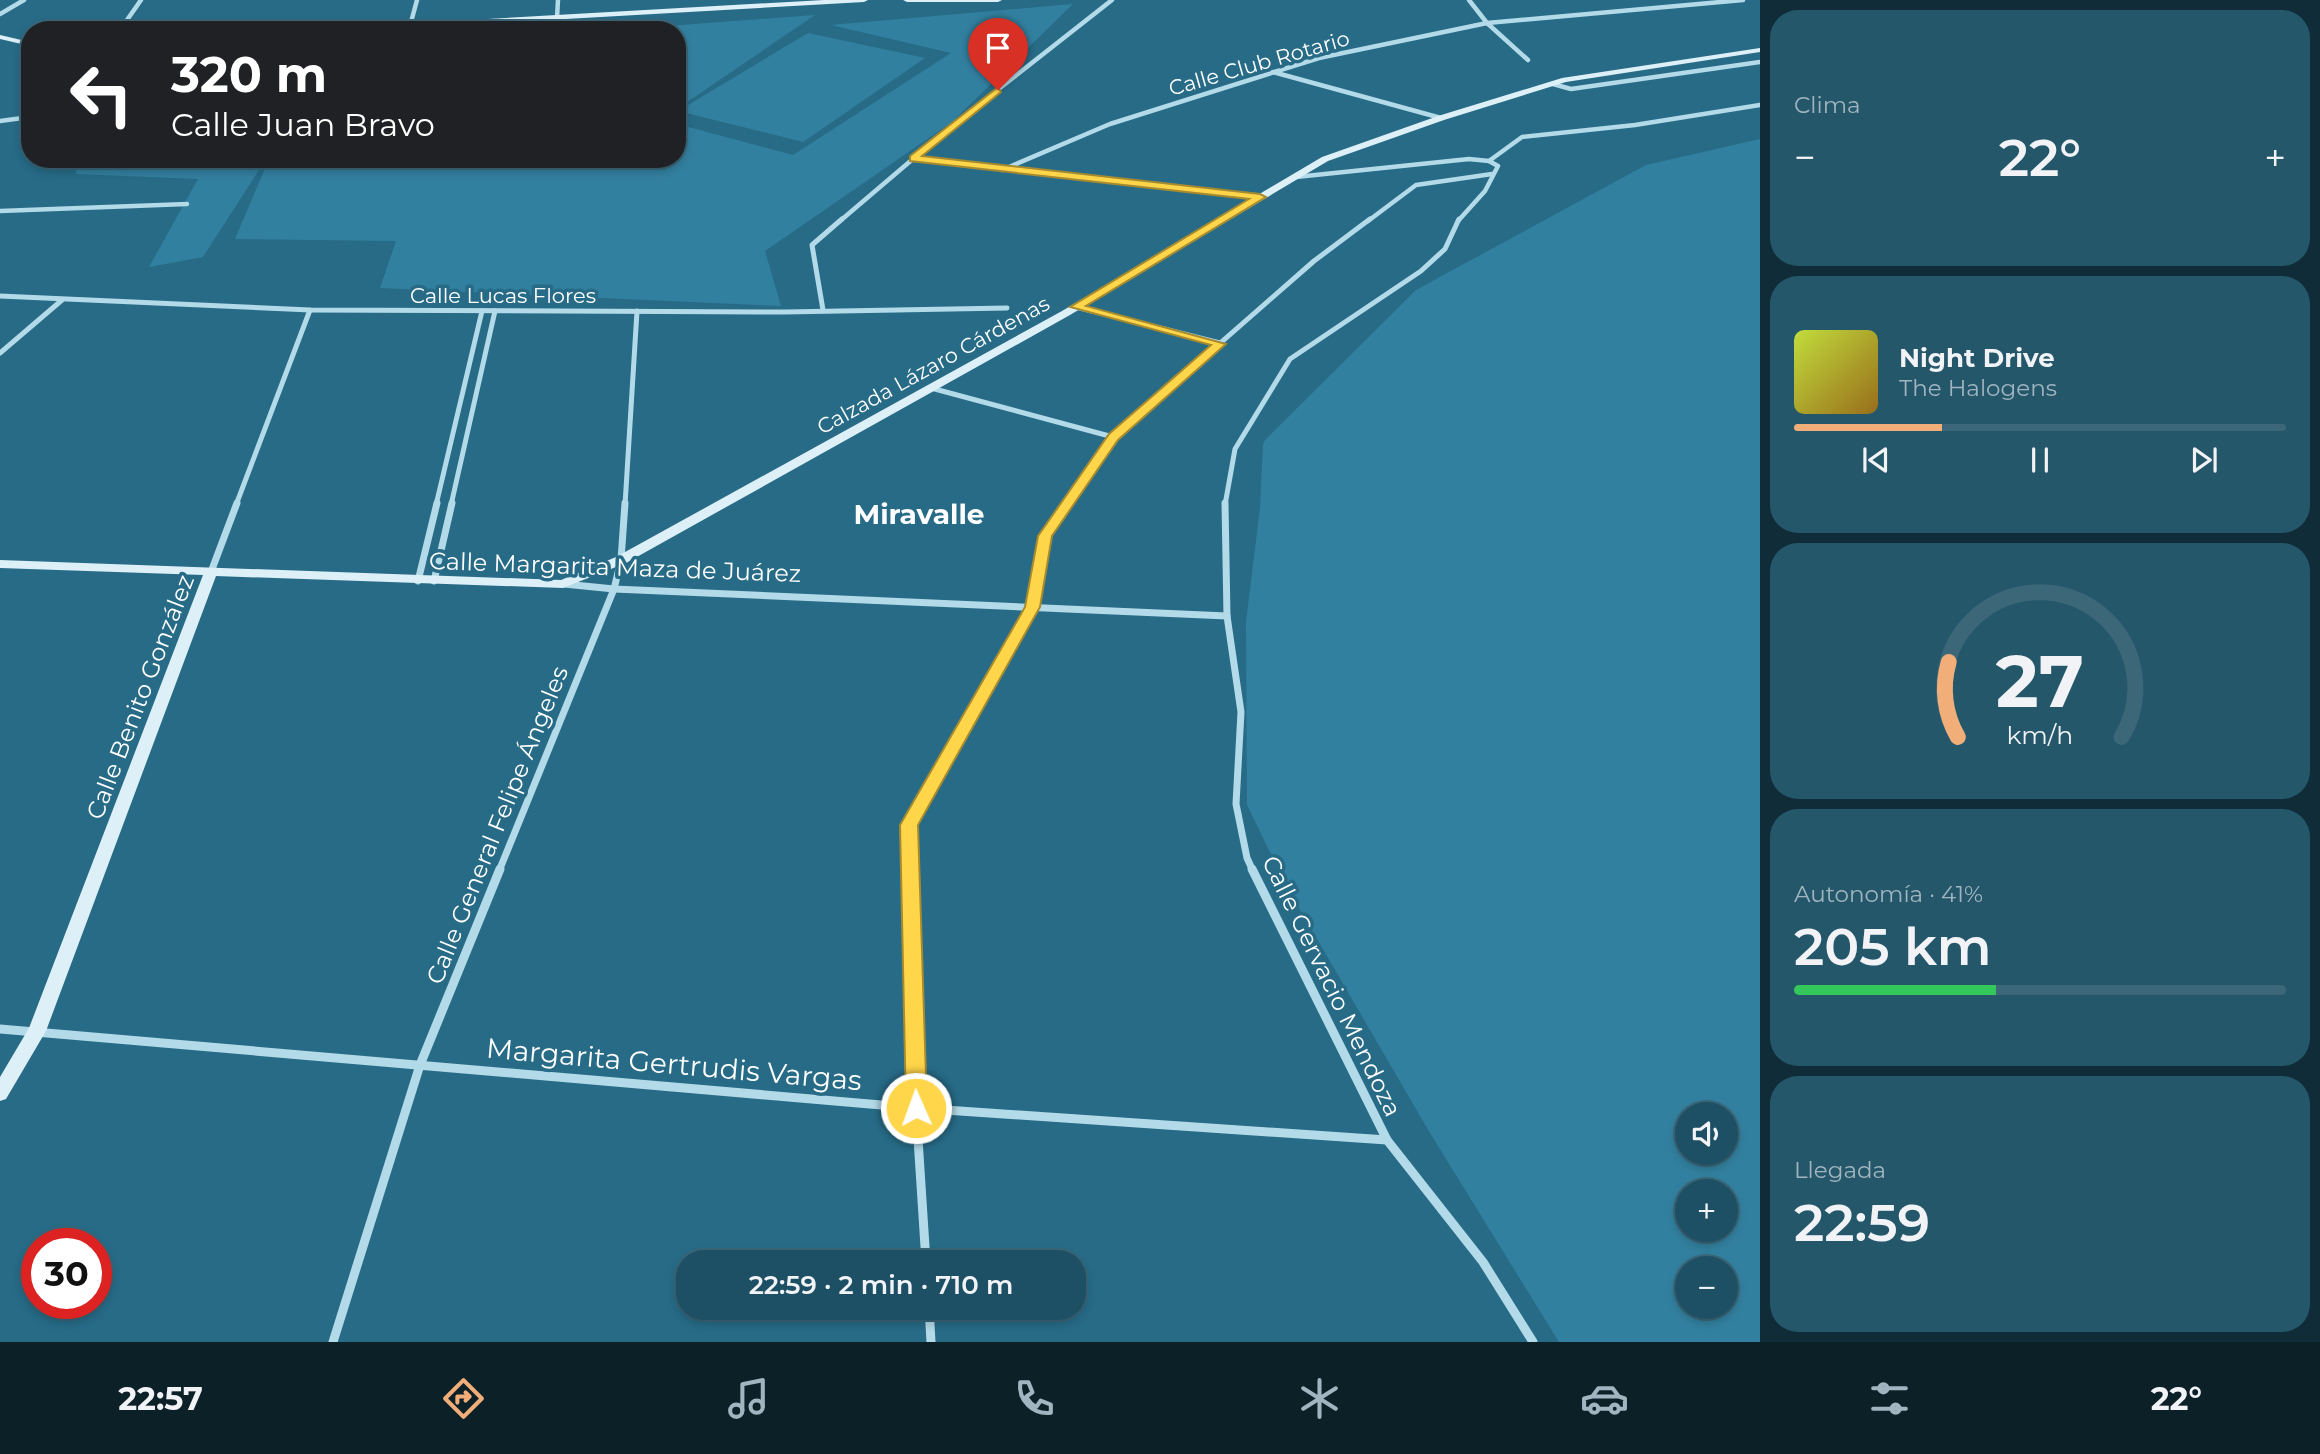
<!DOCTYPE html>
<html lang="es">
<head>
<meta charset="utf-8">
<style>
	body { margin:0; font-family:Montserrat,sans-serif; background:#25576b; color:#f1f3f6; height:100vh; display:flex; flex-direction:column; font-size:26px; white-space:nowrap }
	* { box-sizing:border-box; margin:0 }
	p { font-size:23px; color:#a0b5bf }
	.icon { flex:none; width:38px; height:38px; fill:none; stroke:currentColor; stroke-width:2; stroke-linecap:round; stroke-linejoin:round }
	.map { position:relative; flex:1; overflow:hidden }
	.side { display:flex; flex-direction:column; gap:10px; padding:10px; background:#102c38; width:560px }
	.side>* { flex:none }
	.hud { position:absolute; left:21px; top:21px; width:665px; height:147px; border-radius:28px; box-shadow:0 4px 10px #0003,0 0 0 2px #3b6779; background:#202124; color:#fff; overflow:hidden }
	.buttons { position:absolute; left:1675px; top:1102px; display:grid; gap:14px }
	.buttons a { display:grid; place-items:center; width:63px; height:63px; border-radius:50%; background:#1d5065; box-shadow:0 4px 10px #0003,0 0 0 2px #3b6779; font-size:35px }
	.speed { position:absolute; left:21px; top:1228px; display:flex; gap:14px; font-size:35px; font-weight:700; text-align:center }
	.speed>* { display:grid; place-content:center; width:91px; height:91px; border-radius:50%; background:#1d5065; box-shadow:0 4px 10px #0003,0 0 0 2px #3b6779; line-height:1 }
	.speed .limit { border:10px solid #d22; background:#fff; color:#111 }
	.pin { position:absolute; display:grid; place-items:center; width:60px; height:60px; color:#fff; margin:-72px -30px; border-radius:50% 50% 50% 0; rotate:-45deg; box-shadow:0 0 7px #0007 }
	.pin .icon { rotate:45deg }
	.me { position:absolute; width:77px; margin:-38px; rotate:358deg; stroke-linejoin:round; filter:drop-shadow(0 0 5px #0008) }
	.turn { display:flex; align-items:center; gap:24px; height:147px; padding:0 35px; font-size:32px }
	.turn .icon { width:91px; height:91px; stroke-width:2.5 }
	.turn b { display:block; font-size:49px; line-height:60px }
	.big { font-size:52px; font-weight:600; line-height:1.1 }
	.side .widget { flex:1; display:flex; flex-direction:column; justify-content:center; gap:10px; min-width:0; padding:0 24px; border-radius:28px; background:#25576b }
	.side .dial { align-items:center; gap:0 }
	.dial svg { height:182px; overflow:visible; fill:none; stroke:#3b6779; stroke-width:7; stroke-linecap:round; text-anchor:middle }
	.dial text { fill:#f1f3f6; stroke:none }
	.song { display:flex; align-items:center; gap:21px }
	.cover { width:84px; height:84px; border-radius:10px; background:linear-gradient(135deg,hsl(70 70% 55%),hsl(40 70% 35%)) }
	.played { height:7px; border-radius:4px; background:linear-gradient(90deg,#f1ae79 30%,#3b6779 30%) }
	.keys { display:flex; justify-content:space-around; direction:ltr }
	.heat { display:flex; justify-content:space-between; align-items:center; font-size:38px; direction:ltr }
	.charge { height:10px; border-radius:5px; background:linear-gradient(90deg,#34c759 41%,#3b6779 0) }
	.trip { position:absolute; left:676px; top:1250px; width:410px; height:70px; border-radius:28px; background:#1d5065; box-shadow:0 4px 10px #0003,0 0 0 2px #3b6779; font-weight:600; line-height:70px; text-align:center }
	.tab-bar { display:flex; height:112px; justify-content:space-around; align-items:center; background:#0c2028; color:#a0b5bf }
	.tab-bar .icon { width:49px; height:49px }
	.tab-bar .selected { color:#f1ae79 }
	.tab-bar b { font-size:32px; color:#f1f3f6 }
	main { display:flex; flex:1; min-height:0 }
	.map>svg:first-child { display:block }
</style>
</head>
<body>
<main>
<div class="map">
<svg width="1760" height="1342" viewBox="0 0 1760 1342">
	<rect width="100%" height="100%" fill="#276b87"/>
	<g fill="#32809f" fill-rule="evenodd">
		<path d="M1073,4L952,122L765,251L781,306L380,288L396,241L235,239L269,159H677V124L793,155L951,53L831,25Z"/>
		<path d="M815,15L677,109V30H615Z"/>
		<path d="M808,33L925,58L803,142L678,111Z"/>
		<path d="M1760,139V1342H1559L1430,1133L1289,891L1247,805L1246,622L1260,508L1263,445L1265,440L1416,290L1646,165ZM1687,1115H1726V1153H1687ZM1687,1192H1726V1230H1687ZM1687,1269H1726V1307H1687Z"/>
		<path d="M78,159H266L203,257L149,267L198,179L76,174Z"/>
	</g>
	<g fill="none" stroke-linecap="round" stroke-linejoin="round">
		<g stroke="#b3dae8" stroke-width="4.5">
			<path d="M1469,0L1487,23L1528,60"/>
			<path d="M0,14L24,0"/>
			<path d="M557,18L558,0"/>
			<path d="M410,26L417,0"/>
			<path d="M120,30L141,0"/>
			<path d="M1273,72L1441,118"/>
			<path d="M1553,84L1571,89L1760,62"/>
			<path d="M0,121L30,117"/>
			<path d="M914,159L1260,197"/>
			<path d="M1002,170L1110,124L1319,58L1487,23L1743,0"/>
			<path d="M1296,177L1469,159L1489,161"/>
			<path d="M0,211L187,204"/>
			<path d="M840,221L954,124L1112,0"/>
			<path d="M1368,221L1416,185L1492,174"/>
			<path d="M1458,221L1485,191L1498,166L1489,161L1522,137L1635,125L1760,105"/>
		</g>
		<g stroke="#b3dae8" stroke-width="5">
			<path d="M0,296L310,310L785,312L1007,308"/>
			<path d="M1076,307L1220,343"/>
			<path d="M823,310L812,245L842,219"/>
			<path d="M0,353L62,300"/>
			<path d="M931,388L1113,437"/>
			<path d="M236,505L310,310"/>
			<path d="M436,505L482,311"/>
			<path d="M451,505L495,311"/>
			<path d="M625,505L637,311"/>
			<path d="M1067,505L1113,437L1314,261L1370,219"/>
			<path d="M1225,505L1235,449L1290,359L1421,271L1445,249L1459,219"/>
		</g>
		<g stroke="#b3dae8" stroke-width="7">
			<path d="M1225,503L1227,616L1241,712L1236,804L1247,858L1253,871"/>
			<path d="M211,572L237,503"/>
			<path d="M418,581L437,503"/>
			<path d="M434,581L452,503"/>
			<path d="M564,584L614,589L1227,616"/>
			<path d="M499,871L614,589L621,560L625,503"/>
			<path d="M910,871L909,825L1032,607L1045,536L1068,503"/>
		</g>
		<g stroke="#b3dae8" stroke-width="9">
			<path d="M910,869L916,1108L926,1262"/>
			<path d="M1252,869L1387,1140L1483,1262L1533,1342"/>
			<path d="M0,1029L916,1108L1387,1140"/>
			<path d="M929,1307L931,1342"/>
			<path d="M333,1342L420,1065L500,869"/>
		</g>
		<g fill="#ddf0f7" fill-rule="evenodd">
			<path d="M824,0H868L864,2L372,30H322L326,28Z"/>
			<path d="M903,0H1002L998,2H907Z"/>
			<path d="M0,35L30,42V46L0,39Z"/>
			<path d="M1760,48V52L1566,82L1444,120L1328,161L1070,315L626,563L563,588L216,576L46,1031L6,1099L0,1101V1077L29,1028L203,575L0,568V560L561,580L616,557L1062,311L1322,157L1438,116L1562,78Z"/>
		</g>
	</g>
	<path fill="#ffd54a" stroke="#a68a30" stroke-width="2" d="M998,87L1001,92L922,156L1260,194L1266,197L1086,306L1226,344L1118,440L1052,536L1040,607L918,825L927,1108L924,1114L916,1117L909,1114L906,1108L900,825L1025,607L1038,536L1109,434L1211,345L1070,307L1249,199L910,161V156Z"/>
	<g text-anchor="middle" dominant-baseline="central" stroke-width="7" stroke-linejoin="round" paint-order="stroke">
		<g font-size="21" fill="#fff" stroke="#276b87">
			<text transform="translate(1259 63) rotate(-16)">Calle Club Rotario</text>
			<text x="503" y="295">Calle Lucas Flores</text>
			<text transform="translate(933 365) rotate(-29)">Calzada Lázaro Cárdenas</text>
		</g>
		<g font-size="24" fill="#fff" stroke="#276b87">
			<text transform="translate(615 567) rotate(2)">Calle Margarita Maza de Juárez</text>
			<text transform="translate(140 697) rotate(-69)">Calle Benito González</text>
			<text transform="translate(497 825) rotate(-68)">Calle General Felipe Ángeles</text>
			<text transform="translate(1332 986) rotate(64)">Calle Gervacio Mendoza</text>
		</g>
		<g font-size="28" font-weight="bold" fill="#fff" stroke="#276b87">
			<text x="919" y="514">Miravalle</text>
		</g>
		<g font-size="28" fill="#fff" stroke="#276b87">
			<text transform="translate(674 1064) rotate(5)">Margarita Gertrudis Vargas</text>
		</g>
	</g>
</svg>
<div class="buttons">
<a><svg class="icon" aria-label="sound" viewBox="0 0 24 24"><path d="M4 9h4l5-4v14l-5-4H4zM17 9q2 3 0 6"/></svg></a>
<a>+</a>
<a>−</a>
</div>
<div class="speed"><div class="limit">30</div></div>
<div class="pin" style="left:998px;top:90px;background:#d93025"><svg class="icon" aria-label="arrive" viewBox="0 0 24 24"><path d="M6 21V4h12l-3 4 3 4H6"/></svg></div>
<svg class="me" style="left:916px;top:1108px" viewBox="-20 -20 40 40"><circle r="17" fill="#ffd54a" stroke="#fff" stroke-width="3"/><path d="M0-11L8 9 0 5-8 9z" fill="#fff"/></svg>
<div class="trip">22:59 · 2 min · 710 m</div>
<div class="hud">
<div class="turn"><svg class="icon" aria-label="left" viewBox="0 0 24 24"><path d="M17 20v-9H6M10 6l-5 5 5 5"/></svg><div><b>320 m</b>Calle Juan Bravo</div></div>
</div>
</div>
<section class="side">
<div class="widget"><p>Clima</p>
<div class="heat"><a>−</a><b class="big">22°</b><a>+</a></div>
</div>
<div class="widget">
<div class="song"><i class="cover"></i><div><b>Night Drive</b><p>The Halogens</p></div></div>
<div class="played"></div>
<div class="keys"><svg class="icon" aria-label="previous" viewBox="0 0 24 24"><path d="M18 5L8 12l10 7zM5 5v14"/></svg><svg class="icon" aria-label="pause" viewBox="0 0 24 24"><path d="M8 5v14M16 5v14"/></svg><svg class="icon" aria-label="next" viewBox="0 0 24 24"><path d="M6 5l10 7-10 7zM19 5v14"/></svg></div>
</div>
<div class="widget dial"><svg viewBox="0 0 100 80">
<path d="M14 69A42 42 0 1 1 86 69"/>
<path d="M14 69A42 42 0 0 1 10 36" stroke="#f1ae79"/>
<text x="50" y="56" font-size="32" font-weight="700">27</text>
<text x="50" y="72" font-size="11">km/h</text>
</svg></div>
<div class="widget"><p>Autonomía · 41%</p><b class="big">205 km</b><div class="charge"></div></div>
<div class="widget"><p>Llegada</p><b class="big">22:59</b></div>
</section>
</main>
<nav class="tab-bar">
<b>22:57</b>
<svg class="icon selected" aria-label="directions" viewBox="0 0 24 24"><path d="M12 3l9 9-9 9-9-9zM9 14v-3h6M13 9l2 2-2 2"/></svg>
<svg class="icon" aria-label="music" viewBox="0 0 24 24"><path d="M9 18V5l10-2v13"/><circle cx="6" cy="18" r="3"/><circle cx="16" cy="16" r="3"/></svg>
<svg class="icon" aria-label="phone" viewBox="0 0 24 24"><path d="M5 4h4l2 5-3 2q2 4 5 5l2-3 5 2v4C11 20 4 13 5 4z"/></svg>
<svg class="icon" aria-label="climate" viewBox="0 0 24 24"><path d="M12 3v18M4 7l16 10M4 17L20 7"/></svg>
<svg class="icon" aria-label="car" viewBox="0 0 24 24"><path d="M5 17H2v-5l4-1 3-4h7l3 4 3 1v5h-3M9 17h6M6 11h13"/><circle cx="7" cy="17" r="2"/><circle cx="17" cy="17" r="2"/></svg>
<svg class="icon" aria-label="filters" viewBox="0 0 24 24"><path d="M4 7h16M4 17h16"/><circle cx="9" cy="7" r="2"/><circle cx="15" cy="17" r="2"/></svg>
<b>22°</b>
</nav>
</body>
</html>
